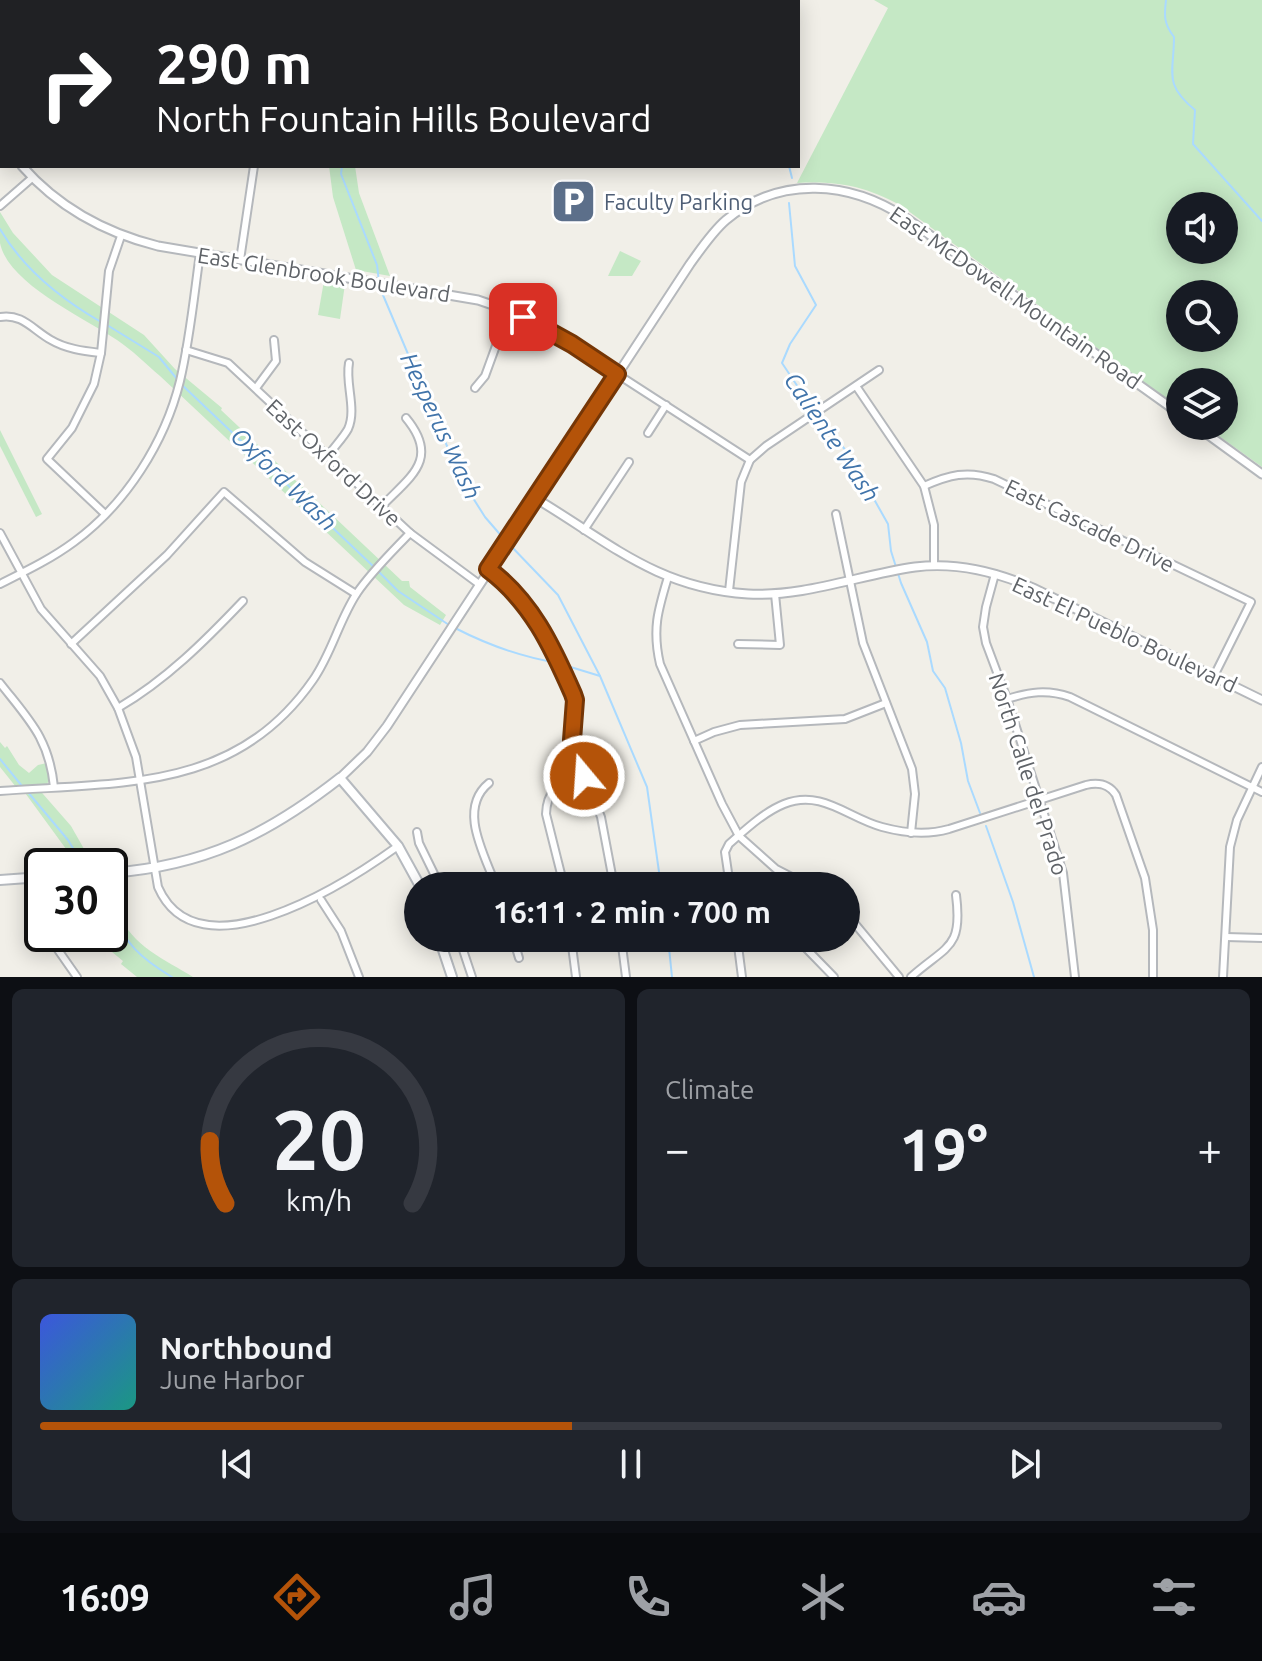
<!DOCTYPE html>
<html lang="en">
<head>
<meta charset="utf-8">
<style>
	body { margin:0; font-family:Ubuntu,sans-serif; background:#20242c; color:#f1f3f6; height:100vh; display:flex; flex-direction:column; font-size:30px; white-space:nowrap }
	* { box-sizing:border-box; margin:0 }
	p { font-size:26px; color:#9ea1a6 }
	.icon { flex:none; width:44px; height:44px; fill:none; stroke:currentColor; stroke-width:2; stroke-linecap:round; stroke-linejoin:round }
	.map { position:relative; height:977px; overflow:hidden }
	.panel { display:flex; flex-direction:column; gap:12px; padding:12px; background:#0d0f14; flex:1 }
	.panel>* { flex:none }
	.hud { position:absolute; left:0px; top:0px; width:800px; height:168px; box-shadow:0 4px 20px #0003; background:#202124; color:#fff; overflow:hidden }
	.controls { position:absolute; left:1166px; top:192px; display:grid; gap:16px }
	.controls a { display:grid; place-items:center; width:72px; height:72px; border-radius:50%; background:#171b24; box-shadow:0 4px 20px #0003; font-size:40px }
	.speed { position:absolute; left:24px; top:848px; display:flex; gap:16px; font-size:40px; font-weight:700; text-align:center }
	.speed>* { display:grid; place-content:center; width:104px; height:104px; border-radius:50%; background:#171b24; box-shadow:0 4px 20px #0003; line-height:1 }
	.speed .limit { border:4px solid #111; border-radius:12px; background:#fff; color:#111 }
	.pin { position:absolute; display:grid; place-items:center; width:68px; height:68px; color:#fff; margin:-34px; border-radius:16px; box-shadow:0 4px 12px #0006 }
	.me { position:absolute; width:88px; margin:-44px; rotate:342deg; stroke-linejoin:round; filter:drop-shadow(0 0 6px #0008) }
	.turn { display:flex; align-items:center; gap:28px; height:168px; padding:0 24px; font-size:36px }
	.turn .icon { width:104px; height:104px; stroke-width:2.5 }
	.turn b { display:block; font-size:56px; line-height:68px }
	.big { font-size:60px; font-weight:700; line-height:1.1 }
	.panel .card { flex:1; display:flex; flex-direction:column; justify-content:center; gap:12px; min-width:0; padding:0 28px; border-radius:12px; background:#20242c }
	.panel .dial { align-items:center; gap:0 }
	.dial svg { height:208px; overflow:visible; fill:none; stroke:#363941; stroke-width:7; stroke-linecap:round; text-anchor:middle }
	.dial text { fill:#f1f3f6; stroke:none }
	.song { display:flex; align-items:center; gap:24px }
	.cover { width:96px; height:96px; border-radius:12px; background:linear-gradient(135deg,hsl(230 70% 55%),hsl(170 70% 35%)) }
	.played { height:8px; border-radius:4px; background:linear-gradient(90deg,#b45309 45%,#363941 45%) }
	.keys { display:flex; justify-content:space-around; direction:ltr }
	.heat { display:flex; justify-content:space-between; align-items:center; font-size:44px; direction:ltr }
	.panel .tiles { flex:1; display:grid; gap:12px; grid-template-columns:1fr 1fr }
	.card:last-child { grid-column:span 2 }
	.trip { position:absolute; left:404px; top:872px; width:456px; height:80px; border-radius:40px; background:#171b24; box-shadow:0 4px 20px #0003; font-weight:700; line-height:80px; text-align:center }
	.menu { display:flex; height:128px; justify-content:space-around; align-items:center; background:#090b0e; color:#9ea1a6 }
	.menu .icon { width:56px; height:56px }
	.menu .current { color:#b45309 }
	.menu b { font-size:36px; color:#f1f3f6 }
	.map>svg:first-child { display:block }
</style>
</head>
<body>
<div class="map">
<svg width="1262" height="977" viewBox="0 0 1262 977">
	<rect width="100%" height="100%" fill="#f1efe8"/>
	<g fill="#c5e8c5" fill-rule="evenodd">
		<path d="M89,0H510L88,2Z"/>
		<path d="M874,0H1262V467L1205,426H1224V382H1180V408L900,205C864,186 839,181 797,183L888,8ZM1180,206H1224V250H1180ZM1180,294H1224V338H1180Z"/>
		<path d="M329,166H355L359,193L390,276L356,270L333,197Z"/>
		<path d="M0,212L13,233L52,275L144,335L175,369L222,408L221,410L402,581H409L410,587L446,615L440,625L404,605L160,376C146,364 132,350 117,340C85,318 8,284 0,243C0,233 0,221 0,212Z"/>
		<path d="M620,251L641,261L632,276H608Z"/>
		<path d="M324,281L345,284L340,319L318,315Z"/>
		<path d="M0,430L42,514L36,517L0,446Z"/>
		<path d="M0,742L5,748L7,746L19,765L29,773L38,765L47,763L49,781L46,785L36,786L71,826L92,863L77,864L20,786L16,787L0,767Z"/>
		<path d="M115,881C116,891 116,904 119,913C131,946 166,960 193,977H137L121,964L123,961L112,952L100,934H110V882Z"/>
	</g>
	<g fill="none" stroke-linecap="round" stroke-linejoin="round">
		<g stroke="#aadaff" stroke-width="2">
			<path d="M341,0L342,2"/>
			<path d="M677,0L678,2"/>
			<path d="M1166,0C1164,16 1164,24 1174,37C1174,73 1163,84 1195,110L1193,144L1262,221"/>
			<path d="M342,166L341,174L377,265L379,282"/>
			<path d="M789,166L792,178"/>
			<path d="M789,203L795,266L816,305L790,344L782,363L820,420L848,453L888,524L891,551L901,583L927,642L933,671L945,688L961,743L968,781L980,813"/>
			<path d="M0,229C24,270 61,299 101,322"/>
			<path d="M380,288L461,479L485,517L504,539"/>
			<path d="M107,325L159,357L177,379"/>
			<path d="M181,384L374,567"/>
			<path d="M509,544L558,595L600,676L647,787L661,886"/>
			<path d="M378,571L398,591L449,625"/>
			<path d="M455,628C488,645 521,657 558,663"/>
			<path d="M564,665L600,676"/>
			<path d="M0,759L22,786"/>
			<path d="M27,791L68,840L84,866"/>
			<path d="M986,826L1013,902L1034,977"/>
			<path d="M110,910C126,944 140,958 172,977"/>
			<path d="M668,938L672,977"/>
		</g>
		<defs>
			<g id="minor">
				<path d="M8,2L9,0"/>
				<path d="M0,24L2,20"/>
				<path d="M0,206L32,178"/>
				<path d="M240,260L254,166"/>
				<path d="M0,317C22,313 33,330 51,340C66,349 84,351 101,353"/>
				<path d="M186,350L228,363L410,533L479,584"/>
				<path d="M617,374L750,460"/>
				<path d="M856,386L924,486L934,525V566"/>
				<path d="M256,388L276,361L274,340"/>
				<path d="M475,388L485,376L509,310"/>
				<path d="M648,433L666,405"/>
				<path d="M328,456C334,447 343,438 348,429C357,409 345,384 349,363"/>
				<path d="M924,486C949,475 967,470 994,479L1251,602L1214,676"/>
				<path d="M382,506C411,476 440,459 406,418"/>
				<path d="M105,514L47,459L72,428L94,384L101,353L109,271L121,236"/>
				<path d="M836,514L863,643L912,769L915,794L911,833"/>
				<path d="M584,530L629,462"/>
				<path d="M0,533L41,609L100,676L118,708L136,757L158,887C197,977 341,887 398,846"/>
				<path d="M488,570L515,591L546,633L573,694V747L601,817L614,886"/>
				<path d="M995,574L986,607L983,627L986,643L1007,699L1063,873L1075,977"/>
				<path d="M668,577C658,610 652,629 660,664L722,804L739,836L776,869L809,886"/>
				<path d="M0,584C26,571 51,559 74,542C126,504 165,442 180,381C190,339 194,296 200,253"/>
				<path d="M729,591L741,482L750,460L766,446L879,370"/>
				<path d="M71,644L167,555L224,492L305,562L356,594"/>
				<path d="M738,644L780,645L775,594"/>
				<path d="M0,683C29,720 49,738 54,787"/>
				<path d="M1007,699C1029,692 1047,689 1070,697L1262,792"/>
				<path d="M118,708C166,680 205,641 243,601"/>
				<path d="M694,741L714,732L740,725L845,719L886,703"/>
				<path d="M489,783C457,809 485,855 496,886"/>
				<path d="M0,791C121,782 235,792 313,680C332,653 339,620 357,593C372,571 392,552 410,533"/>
				<path d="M417,832L419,843L440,886"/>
				<path d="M564,886L546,814C547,786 562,785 584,776"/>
				<path d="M730,886L725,852L729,844C745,830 764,812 784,804C822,789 848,818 882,827C904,833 928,835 949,829L1086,785C1099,782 1109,784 1116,795L1145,878L1153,930V977"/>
				<path d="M321,900L341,931L359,977"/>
				<path d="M846,913L899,977"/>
				<path d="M52,934L56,947L77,977"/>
				<path d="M1226,937L1262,938"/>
				<path d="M459,938L472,977"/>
				<path d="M513,938L519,958"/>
				<path d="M571,938L576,977"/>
				<path d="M621,938L626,977"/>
				<path d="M737,938L742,977"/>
				<path d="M796,938L834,977"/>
				<path d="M911,977C947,945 963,949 956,895"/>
				<path d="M1223,977L1230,847L1237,820L1262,767"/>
			</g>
			<g id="tertiary">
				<path d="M0,137L2,140"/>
				<path d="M22,166C58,207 106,233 158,246L478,300C528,316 575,342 617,374"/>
				<path d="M1196,426L1262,474"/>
				<path d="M535,498C609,542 656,588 748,594C805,597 859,575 915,567C955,562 997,572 1033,588L1262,700"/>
				<path d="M340,778L367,752L387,726L690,264C701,249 712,232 726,220C780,175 850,181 906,218L1180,414"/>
			</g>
			<g id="secondary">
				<path d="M110,873C204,866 267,835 340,778L398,846L420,886"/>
				<path d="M0,880L42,877"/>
				<path d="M439,938L452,977"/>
			</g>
		</defs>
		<use href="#minor" stroke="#b5b8bc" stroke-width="10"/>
		<use href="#tertiary" stroke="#b5b8bc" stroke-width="11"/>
		<use href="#secondary" stroke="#b6babf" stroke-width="12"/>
		<use href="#minor" stroke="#fff" stroke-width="6"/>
		<use href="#tertiary" stroke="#fff" stroke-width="7"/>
		<use href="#secondary" stroke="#fff" stroke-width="8"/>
	</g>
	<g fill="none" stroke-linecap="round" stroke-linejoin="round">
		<defs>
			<path id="route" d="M523,317L572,344L617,374L488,569C531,601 552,646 573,694L575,700L572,740L584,776"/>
		</defs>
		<use href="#route" stroke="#753606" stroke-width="20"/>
		<use href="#route" stroke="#b45309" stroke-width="14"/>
	</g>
	<defs>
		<symbol id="parking-square" viewBox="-11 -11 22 22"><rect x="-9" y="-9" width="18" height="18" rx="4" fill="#5c6f8a" stroke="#fff"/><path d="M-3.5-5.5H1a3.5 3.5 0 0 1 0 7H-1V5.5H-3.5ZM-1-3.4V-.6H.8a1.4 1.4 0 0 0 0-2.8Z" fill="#fff"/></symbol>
	</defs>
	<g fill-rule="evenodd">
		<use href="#parking-square" x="548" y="176" width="51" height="51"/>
	</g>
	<g text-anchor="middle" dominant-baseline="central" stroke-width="6" stroke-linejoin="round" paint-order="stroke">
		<g font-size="22" fill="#4e5e75" stroke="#fff" text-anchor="start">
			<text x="604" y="201">Faculty Parking</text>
		</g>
		<g font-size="22" fill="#5f6368" stroke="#fff">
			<text transform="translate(324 274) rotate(9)">East Glenbrook Boulevard</text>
			<text transform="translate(1016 297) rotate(35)">East McDowell Mountain Road</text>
			<text transform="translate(334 462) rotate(43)">East Oxford Drive</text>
			<text transform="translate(1090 525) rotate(26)">East Cascade Drive</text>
			<text transform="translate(1125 634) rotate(25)">East El Pueblo Boulevard</text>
			<text transform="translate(1029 774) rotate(72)">North Calle del Prado</text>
		</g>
		<g font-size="24" font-style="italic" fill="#4174aa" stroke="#fff">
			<text transform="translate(441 426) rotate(65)">Hesperus Wash</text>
			<text transform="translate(832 437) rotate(56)">Caliente Wash</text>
			<text transform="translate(284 479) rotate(44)">Oxford Wash</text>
		</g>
	</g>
</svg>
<div class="controls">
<a><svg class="icon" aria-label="sound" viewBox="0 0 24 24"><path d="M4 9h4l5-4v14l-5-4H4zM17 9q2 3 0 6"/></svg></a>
<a><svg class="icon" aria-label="search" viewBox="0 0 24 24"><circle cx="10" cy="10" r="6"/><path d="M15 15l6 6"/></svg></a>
<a><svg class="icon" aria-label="layers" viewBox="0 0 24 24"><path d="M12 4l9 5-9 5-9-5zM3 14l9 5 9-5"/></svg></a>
</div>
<div class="speed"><div class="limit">30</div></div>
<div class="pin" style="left:523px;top:317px;background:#d93025"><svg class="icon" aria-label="arrive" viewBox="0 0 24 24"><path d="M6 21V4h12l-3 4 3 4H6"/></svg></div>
<svg class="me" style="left:584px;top:776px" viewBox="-20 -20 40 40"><circle r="17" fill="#b45309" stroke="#fff" stroke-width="3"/><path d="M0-11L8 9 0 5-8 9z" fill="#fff"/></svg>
<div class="trip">16:11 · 2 min · 700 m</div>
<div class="hud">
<div class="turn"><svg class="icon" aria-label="right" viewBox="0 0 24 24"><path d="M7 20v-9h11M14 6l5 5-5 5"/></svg><div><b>290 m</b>North Fountain Hills Boulevard</div></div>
</div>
</div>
<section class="panel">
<div class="tiles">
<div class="card dial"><svg viewBox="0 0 100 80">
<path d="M14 69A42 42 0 1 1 86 69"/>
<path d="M14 69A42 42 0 0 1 8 45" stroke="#b45309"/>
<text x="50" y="56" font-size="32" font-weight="700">20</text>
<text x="50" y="72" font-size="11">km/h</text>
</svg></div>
<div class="card"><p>Climate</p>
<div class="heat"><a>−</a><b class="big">19°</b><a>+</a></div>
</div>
<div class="card">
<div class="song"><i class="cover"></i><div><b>Northbound</b><p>June Harbor</p></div></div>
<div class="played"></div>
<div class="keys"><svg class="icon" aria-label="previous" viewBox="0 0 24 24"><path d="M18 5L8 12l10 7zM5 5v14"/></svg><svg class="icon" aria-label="pause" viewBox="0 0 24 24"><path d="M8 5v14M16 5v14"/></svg><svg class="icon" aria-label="next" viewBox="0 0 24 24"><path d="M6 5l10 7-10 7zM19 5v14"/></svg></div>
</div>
</div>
</section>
<nav class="menu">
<b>16:09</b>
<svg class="icon current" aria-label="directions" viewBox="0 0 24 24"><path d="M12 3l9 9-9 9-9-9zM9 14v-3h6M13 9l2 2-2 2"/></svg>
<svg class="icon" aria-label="music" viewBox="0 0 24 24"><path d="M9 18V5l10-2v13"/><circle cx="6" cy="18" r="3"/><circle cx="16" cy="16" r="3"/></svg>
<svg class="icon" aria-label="phone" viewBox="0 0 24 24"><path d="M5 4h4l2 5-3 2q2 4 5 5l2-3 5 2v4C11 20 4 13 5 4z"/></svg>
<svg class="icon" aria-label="climate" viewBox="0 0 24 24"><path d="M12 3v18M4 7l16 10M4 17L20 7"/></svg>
<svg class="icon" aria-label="car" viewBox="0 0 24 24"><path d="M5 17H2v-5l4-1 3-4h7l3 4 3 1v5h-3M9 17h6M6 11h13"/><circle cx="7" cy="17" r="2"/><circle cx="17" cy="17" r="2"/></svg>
<svg class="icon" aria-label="filters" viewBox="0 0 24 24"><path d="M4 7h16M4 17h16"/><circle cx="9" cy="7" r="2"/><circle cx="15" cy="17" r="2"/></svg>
</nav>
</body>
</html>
